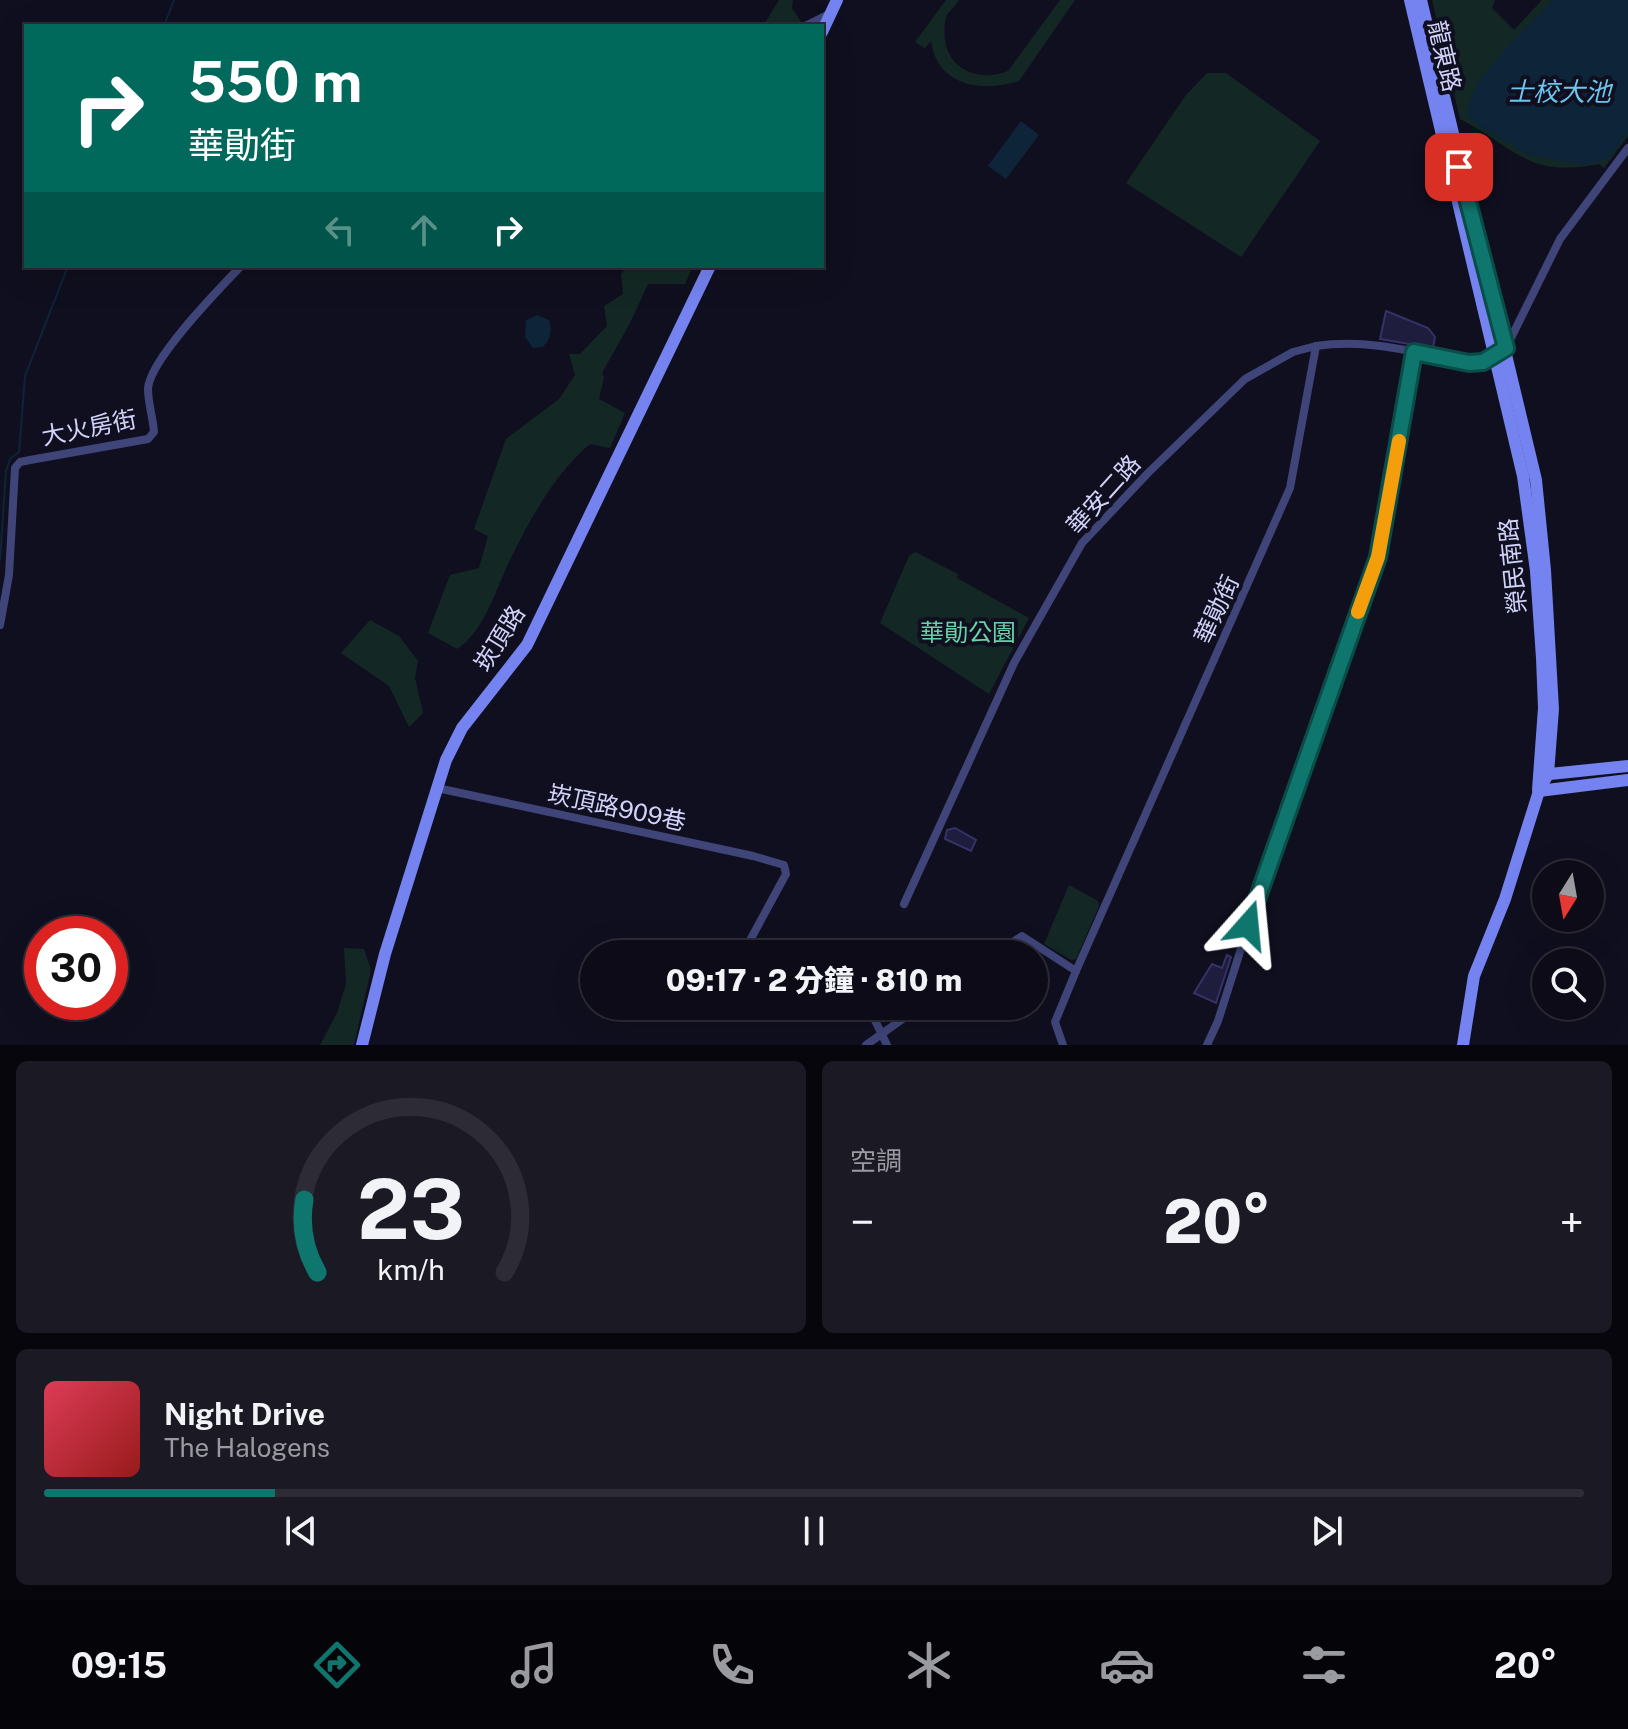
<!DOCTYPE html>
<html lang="zh-TW">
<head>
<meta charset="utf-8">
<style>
	body { margin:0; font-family:"Public Sans","Noto Sans TC",sans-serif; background:#1a1924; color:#f1f3f6; height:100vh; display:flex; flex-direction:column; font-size:30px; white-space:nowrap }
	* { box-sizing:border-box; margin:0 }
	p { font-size:26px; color:#9a9ba1 }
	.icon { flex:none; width:44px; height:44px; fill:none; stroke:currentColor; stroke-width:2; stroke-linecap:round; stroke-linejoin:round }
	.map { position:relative; height:1045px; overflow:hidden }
	.sheet { display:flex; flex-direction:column; gap:16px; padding:16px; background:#07060d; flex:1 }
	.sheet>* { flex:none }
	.hud { position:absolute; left:24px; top:24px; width:800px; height:244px; border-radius:0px; box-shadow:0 8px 32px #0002,0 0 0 2px #2c2b36; background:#00695c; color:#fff; overflow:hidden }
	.needle { width:52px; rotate:191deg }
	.tools { position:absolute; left:1532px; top:860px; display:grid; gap:16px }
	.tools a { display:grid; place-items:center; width:72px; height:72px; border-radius:50%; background:#0c0b17; box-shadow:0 8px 32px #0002,0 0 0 2px #2c2b36; font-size:40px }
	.speed { position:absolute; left:24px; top:916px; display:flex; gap:16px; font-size:40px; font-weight:700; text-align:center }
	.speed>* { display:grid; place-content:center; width:104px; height:104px; border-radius:50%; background:#0c0b17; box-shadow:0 8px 32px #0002,0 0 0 2px #2c2b36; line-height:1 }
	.speed .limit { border:12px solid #d22; background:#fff; color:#111 }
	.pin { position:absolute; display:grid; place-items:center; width:68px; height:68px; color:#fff; margin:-34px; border-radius:16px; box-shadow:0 4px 12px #0006 }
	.me { position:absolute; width:88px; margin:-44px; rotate:18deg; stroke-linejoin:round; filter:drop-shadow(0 0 6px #0008) }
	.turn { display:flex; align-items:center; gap:28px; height:168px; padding:0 32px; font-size:36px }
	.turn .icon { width:104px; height:104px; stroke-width:2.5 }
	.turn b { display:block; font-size:56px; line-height:68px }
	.lanes { display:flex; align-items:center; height:76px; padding:0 32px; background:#0003; justify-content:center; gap:40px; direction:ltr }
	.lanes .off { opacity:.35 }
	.big { font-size:60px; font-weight:800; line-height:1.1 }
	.sheet .tile { flex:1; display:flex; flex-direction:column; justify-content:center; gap:12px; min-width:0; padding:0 28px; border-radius:12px; background:#1a1924 }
	.sheet .dial { align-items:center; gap:0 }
	.dial svg { height:208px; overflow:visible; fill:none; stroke:#2c2b36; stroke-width:7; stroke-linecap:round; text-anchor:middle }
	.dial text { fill:#f1f3f6; stroke:none }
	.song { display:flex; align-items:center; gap:24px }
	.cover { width:96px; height:96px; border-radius:12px; background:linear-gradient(135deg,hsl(350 70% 55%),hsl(0 70% 35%)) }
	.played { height:8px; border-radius:4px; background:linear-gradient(90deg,#0f766e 15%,#2c2b36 15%) }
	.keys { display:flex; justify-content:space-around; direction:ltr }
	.heat { display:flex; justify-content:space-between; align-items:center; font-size:44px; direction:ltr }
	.sheet .tiles { flex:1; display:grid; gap:16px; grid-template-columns:1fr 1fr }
	.tile:last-child { grid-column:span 2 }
	.trip { position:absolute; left:580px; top:940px; width:468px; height:80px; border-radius:40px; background:#0c0b17; box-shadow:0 8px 32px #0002,0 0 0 2px #2c2b36; font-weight:800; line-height:80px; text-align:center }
	.tab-bar { display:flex; height:128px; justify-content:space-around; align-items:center; background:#050409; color:#9a9ba1 }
	.tab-bar .icon { width:56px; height:56px }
	.tab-bar .active { color:#0f766e }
	.tab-bar b { font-size:36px; color:#f1f3f6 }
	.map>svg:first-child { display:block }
</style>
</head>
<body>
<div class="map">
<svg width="1628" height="1045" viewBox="0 0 1628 1045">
	<rect width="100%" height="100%" fill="#100f1f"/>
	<g fill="#132824">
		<path d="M779,0H793L792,8L801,22L796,26H763Z"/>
		<path d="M946,0H959C956,5 950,10 947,15C944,23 944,32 945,40C949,71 981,82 1008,71L1060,0H1075L1019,81C982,93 937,86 931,41L925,48L915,42Z"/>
		<path d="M1432,0H1495L1492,8L1514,30L1542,0H1628V136L1604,168L1599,164C1526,178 1517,148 1460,119Z"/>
		<path d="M1207,73H1226L1320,141L1241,257L1126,183L1186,95Z"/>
		<path d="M626,266H693L685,284H648L630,323L602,373L604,378L599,399L625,413L610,448L590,444C555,473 530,519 510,560C496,589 484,632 457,649L428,633L450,575L479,568L488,536L474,529L506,439L559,399L575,375L569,354H580L607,326L604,306L623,294L621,275Z"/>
		<path d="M915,552L958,574L957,578L1029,618L989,694L880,623L909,556Z"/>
		<path d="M370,620L399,636L418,661L415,678L423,713L409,727L389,686L341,653Z"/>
		<path d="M1069,885L1098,901L1099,906L1076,959L1071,960L1044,944Z"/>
		<path d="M344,948L364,949L371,970L354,1045H320L337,1013L346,984Z"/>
	</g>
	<g fill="#0e2439">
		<path d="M1552,0H1628V132L1608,159L1585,165L1528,155L1480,127L1467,115C1471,72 1526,32 1552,0Z"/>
		<path d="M1021,121L1039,135L1006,179L988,166Z"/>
		<path d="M537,315L549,320C552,332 551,338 543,347L533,348L525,337L526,320Z"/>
	</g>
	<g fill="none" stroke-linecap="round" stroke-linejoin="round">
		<g stroke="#0e2439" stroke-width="2">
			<path d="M164,26L174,0"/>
			<path d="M0,560L6,471L10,459L19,452L25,376L68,266"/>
		</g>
	</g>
	<g fill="#1f1d3e" stroke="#353267" stroke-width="2">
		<path d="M1386,311L1428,328L1435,337L1433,348L1380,339Z"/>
		<path d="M955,828L976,840L971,851L945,839L947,830Z"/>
		<path d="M1227,955L1231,957L1216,1003L1194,993L1212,964L1222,968Z"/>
	</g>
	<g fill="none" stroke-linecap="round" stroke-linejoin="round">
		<g stroke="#3f4579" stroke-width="8">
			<path d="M805,26L831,13"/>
			<path d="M0,625L9,575L15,468L20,462L30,460L148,439L154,432C153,418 148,403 148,389C149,360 220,288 241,266"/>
			<path d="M437,788L753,856L784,865L786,874L748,944L752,954"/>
			<path d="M904,904L1014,663L1082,543L1148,473L1245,379L1293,352L1316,346"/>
			<path d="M995,954L1022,936L1076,971"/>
			<path d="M868,1006L887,1045"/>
			<path d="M866,1045L921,1006"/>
			<path d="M1063,1045L1055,1022L1076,971L1290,488L1316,346C1368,338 1419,353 1469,363L1483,362L1506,348L1560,239L1628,148"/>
			<path d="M1207,1045L1218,1021L1268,864L1378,557L1414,352"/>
		</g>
		<g stroke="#7483ef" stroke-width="12">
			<path d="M1410,0L1523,476L1536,571L1542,658L1544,708L1538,790"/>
			<path d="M1421,0L1536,480L1545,570L1553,709L1548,774L1539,791L1505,899L1474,976L1463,1045"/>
			<path d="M822,32L837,0"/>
			<path d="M1540,775L1628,766"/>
			<path d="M1539,791L1628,780"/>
			<path d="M362,1045L385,954L446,760L462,728L527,645L710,266"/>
		</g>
	</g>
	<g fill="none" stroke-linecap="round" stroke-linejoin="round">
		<defs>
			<path id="route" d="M1248,925L1378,557L1414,352L1469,363L1483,362L1506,348L1459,167"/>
		</defs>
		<use href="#route" stroke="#0a4d48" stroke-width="20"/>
		<use href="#route" stroke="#0f766e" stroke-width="14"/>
		<path stroke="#f59e0b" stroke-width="14" d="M1358,612L1378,557L1399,441"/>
	</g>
	<g text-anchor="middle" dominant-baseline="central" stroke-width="8" stroke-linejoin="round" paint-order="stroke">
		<g font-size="24" fill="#d2d3fa" stroke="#100f1f">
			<text transform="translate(1445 56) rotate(77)">龍東路</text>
			<text transform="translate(89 427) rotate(-11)">大火房街</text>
			<text transform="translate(1103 494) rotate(-48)">華安二路</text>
			<text transform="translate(1512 566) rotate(-96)">榮民南路</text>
			<text transform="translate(1216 609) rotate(-65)">華勛街</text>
			<text transform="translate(499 638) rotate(-58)">崁頂路</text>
			<text transform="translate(617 807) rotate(12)">崁頂路909巷</text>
		</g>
		<g font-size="24" fill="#67d1a7" stroke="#100f1f">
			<text x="968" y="632">華勛公園</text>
		</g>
		<g font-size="26" font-style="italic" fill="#6cc5ee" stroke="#100f1f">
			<text x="1559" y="91">士校大池</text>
		</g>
	</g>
</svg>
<div class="tools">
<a><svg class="needle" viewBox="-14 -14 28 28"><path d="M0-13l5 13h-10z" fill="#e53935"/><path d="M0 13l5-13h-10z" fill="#9a9ba1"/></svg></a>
<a><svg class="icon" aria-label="search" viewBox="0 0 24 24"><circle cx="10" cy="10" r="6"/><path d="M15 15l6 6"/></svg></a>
</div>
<div class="speed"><div class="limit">30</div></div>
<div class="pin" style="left:1459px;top:167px;background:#d93025"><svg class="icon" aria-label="arrive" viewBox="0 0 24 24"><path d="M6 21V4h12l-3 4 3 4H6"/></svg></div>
<svg class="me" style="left:1248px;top:925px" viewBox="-20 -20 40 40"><path d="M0-17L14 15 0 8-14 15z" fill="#0f766e" stroke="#fff" stroke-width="4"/></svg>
<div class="trip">09:17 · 2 分鐘 · 810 m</div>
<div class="hud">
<div class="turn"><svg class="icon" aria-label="right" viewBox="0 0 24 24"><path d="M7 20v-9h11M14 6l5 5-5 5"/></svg><div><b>550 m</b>華勛街</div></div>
<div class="lanes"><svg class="icon off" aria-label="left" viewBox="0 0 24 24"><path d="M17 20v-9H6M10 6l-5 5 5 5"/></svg><svg class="icon off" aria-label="ahead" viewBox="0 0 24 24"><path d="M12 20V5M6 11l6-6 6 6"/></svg><svg class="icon" aria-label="right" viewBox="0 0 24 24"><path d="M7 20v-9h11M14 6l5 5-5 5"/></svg></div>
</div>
</div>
<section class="sheet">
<div class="tiles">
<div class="tile dial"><svg viewBox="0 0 100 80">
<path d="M14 69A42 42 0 1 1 86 69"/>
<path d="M14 69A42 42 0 0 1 9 41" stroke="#0f766e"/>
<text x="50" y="56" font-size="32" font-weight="700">23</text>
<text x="50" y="72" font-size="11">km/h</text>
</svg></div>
<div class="tile"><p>空調</p>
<div class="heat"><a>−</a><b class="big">20°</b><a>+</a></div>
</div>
<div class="tile">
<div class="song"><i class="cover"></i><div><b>Night Drive</b><p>The Halogens</p></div></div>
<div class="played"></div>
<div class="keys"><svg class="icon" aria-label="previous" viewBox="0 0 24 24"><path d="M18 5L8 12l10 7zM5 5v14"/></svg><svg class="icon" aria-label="pause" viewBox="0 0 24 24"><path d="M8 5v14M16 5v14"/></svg><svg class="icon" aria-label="next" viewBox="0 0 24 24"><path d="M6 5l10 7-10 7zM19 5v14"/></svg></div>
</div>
</div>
</section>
<nav class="tab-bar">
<b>09:15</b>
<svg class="icon active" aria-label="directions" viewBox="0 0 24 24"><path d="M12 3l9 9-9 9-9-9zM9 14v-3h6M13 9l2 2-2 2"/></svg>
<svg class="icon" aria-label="music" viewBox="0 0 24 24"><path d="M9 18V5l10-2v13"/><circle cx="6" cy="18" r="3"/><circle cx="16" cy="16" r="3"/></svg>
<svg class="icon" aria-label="phone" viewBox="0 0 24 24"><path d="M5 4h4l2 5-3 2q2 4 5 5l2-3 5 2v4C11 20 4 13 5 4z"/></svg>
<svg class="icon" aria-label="climate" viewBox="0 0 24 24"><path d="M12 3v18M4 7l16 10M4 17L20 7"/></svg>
<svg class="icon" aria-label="car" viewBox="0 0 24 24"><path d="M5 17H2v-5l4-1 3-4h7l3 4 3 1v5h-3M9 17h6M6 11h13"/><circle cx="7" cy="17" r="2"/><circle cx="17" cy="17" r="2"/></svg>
<svg class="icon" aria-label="filters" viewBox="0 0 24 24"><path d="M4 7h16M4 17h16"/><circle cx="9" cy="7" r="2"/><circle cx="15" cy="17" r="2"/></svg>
<b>20°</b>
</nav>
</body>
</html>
